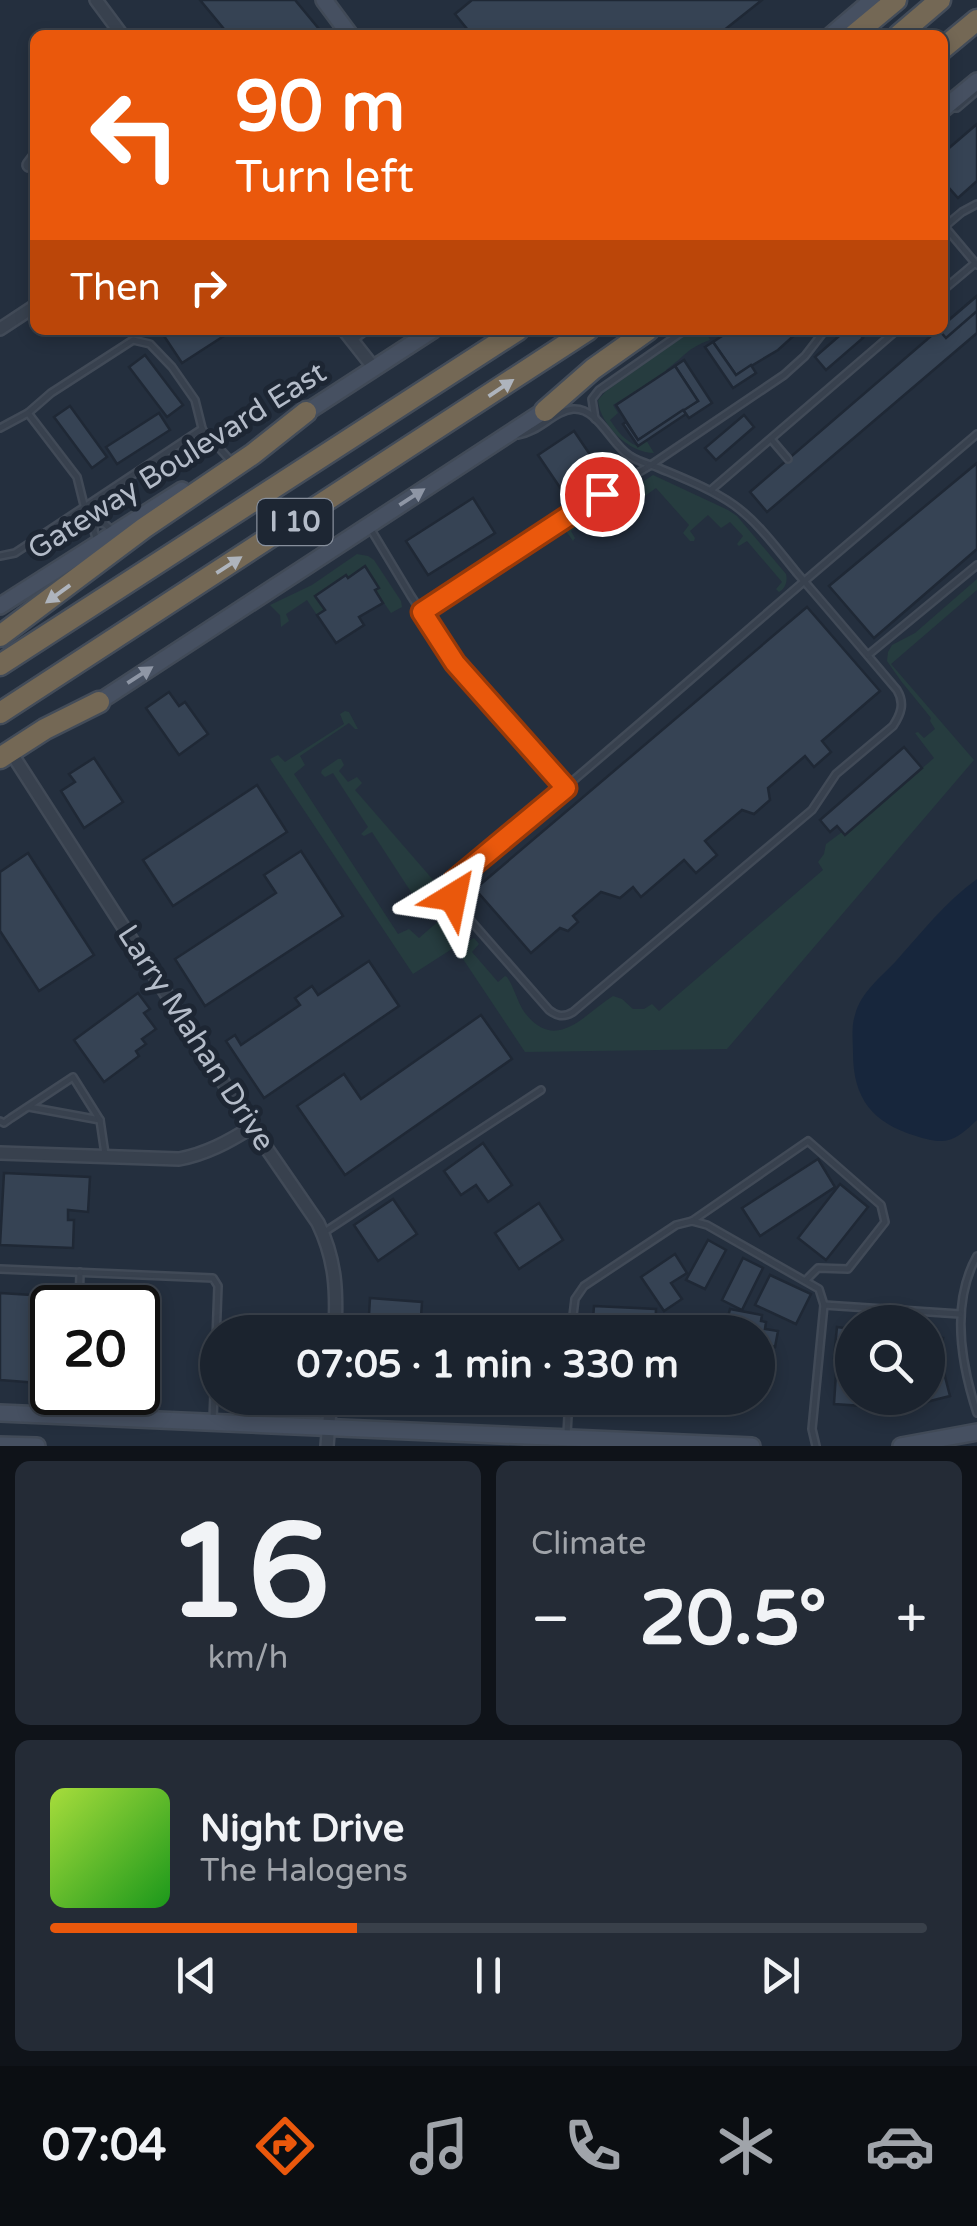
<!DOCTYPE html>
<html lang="en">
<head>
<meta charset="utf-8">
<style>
	body { margin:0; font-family:"Varela Round",sans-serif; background:#242b36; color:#f1f3f6; height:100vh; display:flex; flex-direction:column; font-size:38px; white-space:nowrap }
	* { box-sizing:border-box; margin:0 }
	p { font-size:32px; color:#a0a4aa }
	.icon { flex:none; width:55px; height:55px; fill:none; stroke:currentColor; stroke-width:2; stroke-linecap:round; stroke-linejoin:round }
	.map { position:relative; height:1446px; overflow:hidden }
	.panel { display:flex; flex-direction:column; gap:15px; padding:15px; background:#0f1319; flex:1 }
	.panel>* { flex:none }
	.banner { position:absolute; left:30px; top:30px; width:918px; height:305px; border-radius:15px; box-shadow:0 5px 15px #0003,0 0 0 2px #39404a; background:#ea580c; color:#fff; overflow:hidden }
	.controls { position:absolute; left:835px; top:1305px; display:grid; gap:20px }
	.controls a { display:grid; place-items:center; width:110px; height:110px; border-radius:50%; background:#1b232e; box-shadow:0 5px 15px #0003,0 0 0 2px #39404a; font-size:50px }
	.speed { position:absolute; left:30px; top:1285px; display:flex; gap:20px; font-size:50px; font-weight:700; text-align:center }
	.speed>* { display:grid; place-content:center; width:130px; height:130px; border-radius:50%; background:#1b232e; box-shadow:0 5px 15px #0003,0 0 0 2px #39404a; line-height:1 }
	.speed .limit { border:5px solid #111; border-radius:15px; background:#fff; color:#111 }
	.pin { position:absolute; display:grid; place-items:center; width:85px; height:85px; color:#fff; margin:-42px; border:5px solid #fff; border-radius:50%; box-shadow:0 2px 10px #0007 }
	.me { position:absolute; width:110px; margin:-55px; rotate:35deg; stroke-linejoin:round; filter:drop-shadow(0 0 8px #0008) }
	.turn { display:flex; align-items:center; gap:35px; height:210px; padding:0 40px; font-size:45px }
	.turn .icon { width:130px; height:130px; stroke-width:2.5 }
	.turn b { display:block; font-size:70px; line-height:85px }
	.then { display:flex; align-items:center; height:95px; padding:0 40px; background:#0003; gap:20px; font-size:38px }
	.big { font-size:75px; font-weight:700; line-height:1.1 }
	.panel .widget { flex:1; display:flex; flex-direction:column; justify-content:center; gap:15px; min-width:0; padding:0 35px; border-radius:15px; background:#242b36 }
	.panel .dial { align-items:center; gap:0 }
	.dial b { font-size:130px; line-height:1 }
	.song { display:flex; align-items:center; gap:30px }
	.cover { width:120px; height:120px; border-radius:15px; background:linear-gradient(135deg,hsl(80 70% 55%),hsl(120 70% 35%)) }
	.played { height:10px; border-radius:5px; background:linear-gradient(90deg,#ea580c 35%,#39404a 35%) }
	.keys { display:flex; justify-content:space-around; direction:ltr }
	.heat { display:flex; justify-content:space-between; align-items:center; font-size:55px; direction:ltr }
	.panel .tiles { flex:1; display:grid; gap:15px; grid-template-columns:1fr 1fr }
	.widget:last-child { grid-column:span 2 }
	.trip { position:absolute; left:200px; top:1315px; width:575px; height:100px; border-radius:50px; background:#1b232e; box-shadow:0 5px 15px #0003,0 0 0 2px #39404a; font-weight:700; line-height:100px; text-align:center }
	.menu { display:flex; height:160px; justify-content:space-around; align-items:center; background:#0b0e12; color:#a0a4aa }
	.menu .icon { width:70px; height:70px }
	.menu .on { color:#ea580c }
	.menu b { font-size:45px; color:#f1f3f6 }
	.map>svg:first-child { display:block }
</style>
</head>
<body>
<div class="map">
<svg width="977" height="1446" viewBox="0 0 977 1446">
	<rect width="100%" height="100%" fill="#242f3e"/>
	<g fill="#263c3f">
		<path d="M692,330H718L708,336L710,340C687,348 684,357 666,370V372L613,405L618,413L610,420C618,432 624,440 637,446L646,440L654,453C629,453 600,425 598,400L606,391Z"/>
		<path d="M653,475L728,510L737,516L786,574C788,581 785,589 779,592L776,589L782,582L747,541L739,546L737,544L743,536L730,522L721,528L708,515L690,531L695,538L694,541H690L683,533L689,525L656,488L645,496L637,487L571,531L575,538L573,541L566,531Z"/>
		<path d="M357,554L368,556L374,560L401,601L402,607L391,613L375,590L378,588L364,567L316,597L325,610L317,615L307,600L286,614L289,621L281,627L280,615L270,605L312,585Z"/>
		<path d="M977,579V590L891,664L974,760L727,1049L525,1052L455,947L413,974L270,759L278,755L285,762L344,724L340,714L345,711L349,712L358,729H355L349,723L300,756L305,765L294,774L398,934L409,929L419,938L441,919L436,911L440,906H445L452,914L446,921L465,943L474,938L479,944L472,952L498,982L505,976L507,977C515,989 517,1002 525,1013C557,1054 585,1013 613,996L622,999L633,1009H644L652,1004L659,1011L823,870L818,862L824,854L826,844L842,832L845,835L934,758L915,733L918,732L924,738L935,729L930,721L931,718L901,681L887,661L888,652L892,645L915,633Z"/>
		<path d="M338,759H341L344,765L339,771L348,782L357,777L362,783L355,790L434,881L441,876L444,879L417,904L411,905L406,902L413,895L372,832L364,836L361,834L368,827L333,773L325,777L321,773L322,770Z"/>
	</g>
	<path fill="#17263c" d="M977,879V1120C955,1141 947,1146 916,1136C873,1123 853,1099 853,1053C853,1041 851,1027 855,1015C861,992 881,977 896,961C922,932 945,902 977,879Z"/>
	<g fill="#364354" stroke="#1f2835" stroke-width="2.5">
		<path d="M200,0H295L324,35H229Z"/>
		<path d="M472,0H762L718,35H472L455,14Z"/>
		<path d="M977,124V181L958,198L942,180V154Z"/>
		<path d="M977,296V333L767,512L750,492L938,330H942V326Z"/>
		<path d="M977,296V311L946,338L939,330H942V326Z"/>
		<path d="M160,330H233L182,363Z"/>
		<path d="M800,330L778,350L736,375L713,342L731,330Z"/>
		<path d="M846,330H856L863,338L826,370L815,357Z"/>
		<path d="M713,342L736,375L751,365L756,373L733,388L705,347Z"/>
		<path d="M145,355L183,405L167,417L129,367Z"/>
		<path d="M684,360L712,403L689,418L683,410L698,401L675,366Z"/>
		<path d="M675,366L698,401L638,440L616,405Z"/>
		<path d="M70,406L107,457L92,468L54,417Z"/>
		<path d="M683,410L686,414L638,446L623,424L626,422L638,440Z"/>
		<path d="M159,413L170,430L117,464L106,447Z"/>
		<path d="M744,415L754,427L716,460L705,448Z"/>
		<path d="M574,431L597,465L561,489L538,455Z"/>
		<path d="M977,463V549L874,638L829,586Z"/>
		<path d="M473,498L495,533L428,575L406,541Z"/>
		<path d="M365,566L379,588L375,590L383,603L359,617L364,625L336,643L317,615L325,610L315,596L346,575L348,578Z"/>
		<path d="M807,607L880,691L822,741L831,752L814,767L805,756L768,788L770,800L754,814L742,810L705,841L717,855L696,873L684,860L641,897L633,887L620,898L601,892L573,916L578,922L568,931L560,928L531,953L475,889Z"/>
		<path d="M169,692L179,706L185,702L208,734L179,755L146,708Z"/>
		<path d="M904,747L922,768L845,835L837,826L830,832L820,820Z"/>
		<path d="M94,758L123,802L84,828L61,791L75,782L69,774Z"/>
		<path d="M257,785L287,832L173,906L143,860Z"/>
		<path d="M301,851L343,916L205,1006L175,959L276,893L264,875Z"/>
		<path d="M28,853L94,955L39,991L0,931V872Z"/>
		<path d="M369,961L399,1006L264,1098L226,1041L235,1035L241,1045L300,1005L295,998L312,986L318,995Z"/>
		<path d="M138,993L150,1009L144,1013L156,1029L142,1039L146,1044L136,1051L139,1056L104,1082L74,1040Z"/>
		<path d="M481,1015L512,1059L345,1175L297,1106L344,1074L361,1099Z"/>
		<path d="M483,1143L512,1185L488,1202L476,1185L461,1195L444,1171Z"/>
		<path d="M818,1159L835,1187L760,1236L742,1208Z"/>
		<path d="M4,1173L90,1177L88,1212L68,1210V1220H74L73,1248L0,1245Z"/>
		<path d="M840,1184L868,1207L826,1260L798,1238Z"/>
		<path d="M393,1199L417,1234L378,1261L354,1225Z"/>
		<path d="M539,1203L563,1240L519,1269L495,1233Z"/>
		<path d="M708,1240L726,1250L705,1289L686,1280Z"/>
		<path d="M675,1254L687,1273L671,1283L682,1299L664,1311L641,1277Z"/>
		<path d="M743,1258L763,1268L742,1310L722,1300Z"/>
		<path d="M770,1275L811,1294L796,1324L755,1305Z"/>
		<path d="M0,1293L32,1295L31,1315L40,1316V1310L52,1311V1384L0,1380Z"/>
		<path d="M370,1298L422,1302L420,1332H368Z"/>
		<path d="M594,1306L656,1309L655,1332H592Z"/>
		<path d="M730,1309L762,1315L761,1321L766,1322L765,1329L778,1331L775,1347L772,1346L769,1359L765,1362L758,1360V1332H737L739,1323L727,1321Z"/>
		<path d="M242,1319L313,1322V1332H241Z"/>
		<path d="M837,1327L852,1329V1360L834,1358Z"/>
		<path d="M928,1336L943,1338L939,1360L928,1358Z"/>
		<path d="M942,1365L950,1396L898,1409L896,1398H928V1369Z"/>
		<path d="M836,1373L852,1374V1398H879L878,1407L834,1404Z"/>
		<path d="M589,1398H666L665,1406Z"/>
		<path d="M684,1398H742V1406L684,1403Z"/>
	</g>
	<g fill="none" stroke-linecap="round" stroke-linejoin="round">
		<defs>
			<g id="lane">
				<path d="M953,108H957L977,91"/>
				<path d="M945,227L977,265"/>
				<path d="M943,228L962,212L977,204"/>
				<path d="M942,291L974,264"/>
				<path d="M355,339L367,330"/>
				<path d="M28,413L51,393L133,340L150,344L172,367L195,400L202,428"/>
				<path d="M595,419L592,399L599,390L685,330"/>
				<path d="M0,428L28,413L77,477L84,505L95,522L94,531L97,541"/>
				<path d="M518,435C539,432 554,411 573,409C598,407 611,445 630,456C639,462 649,464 659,468C685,479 711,489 734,505C759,523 778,550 797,573C831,612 864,651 897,690C905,703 901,714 893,726L836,774L812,810L573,1012C563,1018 557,1016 549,1010L457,905L452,890L453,881C576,781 695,675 815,572L977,434"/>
				<path d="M771,439L788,459"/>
				<path d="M711,490L897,330"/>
				<path d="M95,522L105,524L113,531"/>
				<path d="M370,528L411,596L455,663L566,788"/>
				<path d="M0,556L15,553L202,429L230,460"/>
				<path d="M421,612L577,509L651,465L784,375L805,356L825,330"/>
				<path d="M868,655L977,565"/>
				<path d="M29,1107L100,1120"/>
				<path d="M0,1121L4,1123L11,1118L73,1077L100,1120L105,1154"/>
				<path d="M692,1221L808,1141L881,1205L885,1222L848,1269L818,1268L806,1280"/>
				<path d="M323,1233L541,1090"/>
				<path d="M977,1256C950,1304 961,1364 977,1413"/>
				<path d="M0,1269L213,1278L218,1286L213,1420"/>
				<path d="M824,1305L960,1314"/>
				<path d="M79,1308L80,1272"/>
				<path d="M571,1332L575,1299L584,1286L676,1225L692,1221L707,1225L819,1289L824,1305L812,1429L816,1446"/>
				<path d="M75,1414L76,1392"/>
				<path d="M567,1434L569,1398"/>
			</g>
			<g id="street">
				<path d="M96,0L122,35"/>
				<path d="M29,165L35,157"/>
				<path d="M0,329L35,306"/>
				<path d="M344,330L374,368"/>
				<path d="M14,757L252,1127L318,1223C336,1260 337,1292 335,1332"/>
				<path d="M0,1153L179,1159C206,1154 228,1142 252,1127"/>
				<path d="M327,1446L331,1398"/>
			</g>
			<g id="secondary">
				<path d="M324,0L350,35"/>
				<path d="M831,35L872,0"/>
				<path d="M942,110L977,81"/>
				<path d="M299,417L433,330"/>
				<path d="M0,606L182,490"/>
				<path d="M91,707L553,405"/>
				<path d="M0,1413L752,1446"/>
				<path d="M0,1445L37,1446"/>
				<path d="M901,1446L977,1432"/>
			</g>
			<g id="highway">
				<path d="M854,35L896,0"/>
				<path d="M899,35L940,0"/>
				<path d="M942,49L977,20"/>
				<path d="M545,411L593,369L648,330"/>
				<path d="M0,636L144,528L253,454L306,412"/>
				<path d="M0,665L518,330"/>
				<path d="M0,713L588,330"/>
				<path d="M0,758L45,729L99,702"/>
			</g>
		</defs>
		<use href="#lane" stroke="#414a57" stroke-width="10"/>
		<use href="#street" stroke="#414a57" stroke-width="16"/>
		<use href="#secondary" stroke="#414a57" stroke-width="20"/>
		<use href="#highway" stroke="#434c59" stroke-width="25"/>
		<use href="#lane" stroke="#38414e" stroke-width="5"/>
		<use href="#street" stroke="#38414e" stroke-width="11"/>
		<use href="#secondary" stroke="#465061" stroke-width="15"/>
		<use href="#highway" stroke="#746855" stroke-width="20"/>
	</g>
	<defs><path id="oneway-solid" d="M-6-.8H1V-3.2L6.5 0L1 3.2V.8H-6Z" transform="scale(2.5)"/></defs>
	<g fill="#aeb4bd">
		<use href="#oneway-solid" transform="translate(501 388) rotate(-34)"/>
		<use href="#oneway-solid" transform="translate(229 565) rotate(-33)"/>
		<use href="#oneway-solid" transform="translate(58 594) rotate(144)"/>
	</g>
	<g fill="#8e96a5">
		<use href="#oneway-solid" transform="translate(412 497) rotate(-33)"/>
		<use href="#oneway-solid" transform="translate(140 675) rotate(-33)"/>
	</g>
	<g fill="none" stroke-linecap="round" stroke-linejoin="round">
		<defs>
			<path id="route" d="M453,897L454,881L566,788L455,663L422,612L602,494"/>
		</defs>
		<use href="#route" stroke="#983908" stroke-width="25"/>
		<use href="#route" stroke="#ea580c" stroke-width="18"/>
	</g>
	<g text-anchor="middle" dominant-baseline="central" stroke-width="10" stroke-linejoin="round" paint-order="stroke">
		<rect fill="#1d2633" stroke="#878f9c" stroke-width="2.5" x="257.5" y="499" width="75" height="46" rx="8"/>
		<g font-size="28" font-weight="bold" fill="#b4bcc9">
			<text x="295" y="522">I 10</text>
		</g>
		<g font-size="30" fill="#b4bcc9" stroke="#1d2633">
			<text transform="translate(177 461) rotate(-32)">Gateway Boulevard East</text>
			<text transform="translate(196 1038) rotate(57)">Larry Mahan Drive</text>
		</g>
	</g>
</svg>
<div class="controls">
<a><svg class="icon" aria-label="search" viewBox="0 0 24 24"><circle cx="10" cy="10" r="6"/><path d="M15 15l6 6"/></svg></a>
</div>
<div class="speed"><div class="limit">20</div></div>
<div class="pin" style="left:602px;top:494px;background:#d93025"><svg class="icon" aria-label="arrive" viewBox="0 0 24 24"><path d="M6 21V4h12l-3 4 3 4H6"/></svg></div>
<svg class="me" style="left:453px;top:897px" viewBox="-20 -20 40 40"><path d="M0-17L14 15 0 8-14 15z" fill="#ea580c" stroke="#fff" stroke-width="4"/></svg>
<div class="trip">07:05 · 1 min · 330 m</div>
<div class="banner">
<div class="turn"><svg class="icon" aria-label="left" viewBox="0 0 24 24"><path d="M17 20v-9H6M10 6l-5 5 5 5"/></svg><div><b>90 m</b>Turn left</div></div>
<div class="then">Then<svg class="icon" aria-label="right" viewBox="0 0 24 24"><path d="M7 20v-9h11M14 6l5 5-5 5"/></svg></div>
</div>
</div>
<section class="panel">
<div class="tiles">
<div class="widget dial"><b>16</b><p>km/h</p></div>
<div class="widget"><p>Climate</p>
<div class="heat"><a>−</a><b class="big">20.5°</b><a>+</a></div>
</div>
<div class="widget">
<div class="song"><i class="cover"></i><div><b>Night Drive</b><p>The Halogens</p></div></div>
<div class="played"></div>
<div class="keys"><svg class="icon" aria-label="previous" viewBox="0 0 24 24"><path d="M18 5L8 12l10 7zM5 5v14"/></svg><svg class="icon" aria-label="pause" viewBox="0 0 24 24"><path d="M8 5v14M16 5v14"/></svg><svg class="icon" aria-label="next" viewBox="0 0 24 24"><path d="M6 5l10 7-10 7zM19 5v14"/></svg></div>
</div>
</div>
</section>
<nav class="menu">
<b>07:04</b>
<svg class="icon on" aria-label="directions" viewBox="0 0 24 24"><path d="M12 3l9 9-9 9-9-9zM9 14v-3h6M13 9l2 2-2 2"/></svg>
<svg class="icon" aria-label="music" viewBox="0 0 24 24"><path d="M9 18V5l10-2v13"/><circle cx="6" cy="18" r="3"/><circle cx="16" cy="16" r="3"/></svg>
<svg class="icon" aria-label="phone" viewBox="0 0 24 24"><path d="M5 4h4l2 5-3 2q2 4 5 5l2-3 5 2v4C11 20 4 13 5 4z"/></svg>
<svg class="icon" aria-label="climate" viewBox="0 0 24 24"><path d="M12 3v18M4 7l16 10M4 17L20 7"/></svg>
<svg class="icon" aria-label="car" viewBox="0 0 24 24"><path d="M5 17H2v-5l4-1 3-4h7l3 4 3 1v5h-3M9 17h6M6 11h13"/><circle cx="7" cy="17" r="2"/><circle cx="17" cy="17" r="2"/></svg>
</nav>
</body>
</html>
